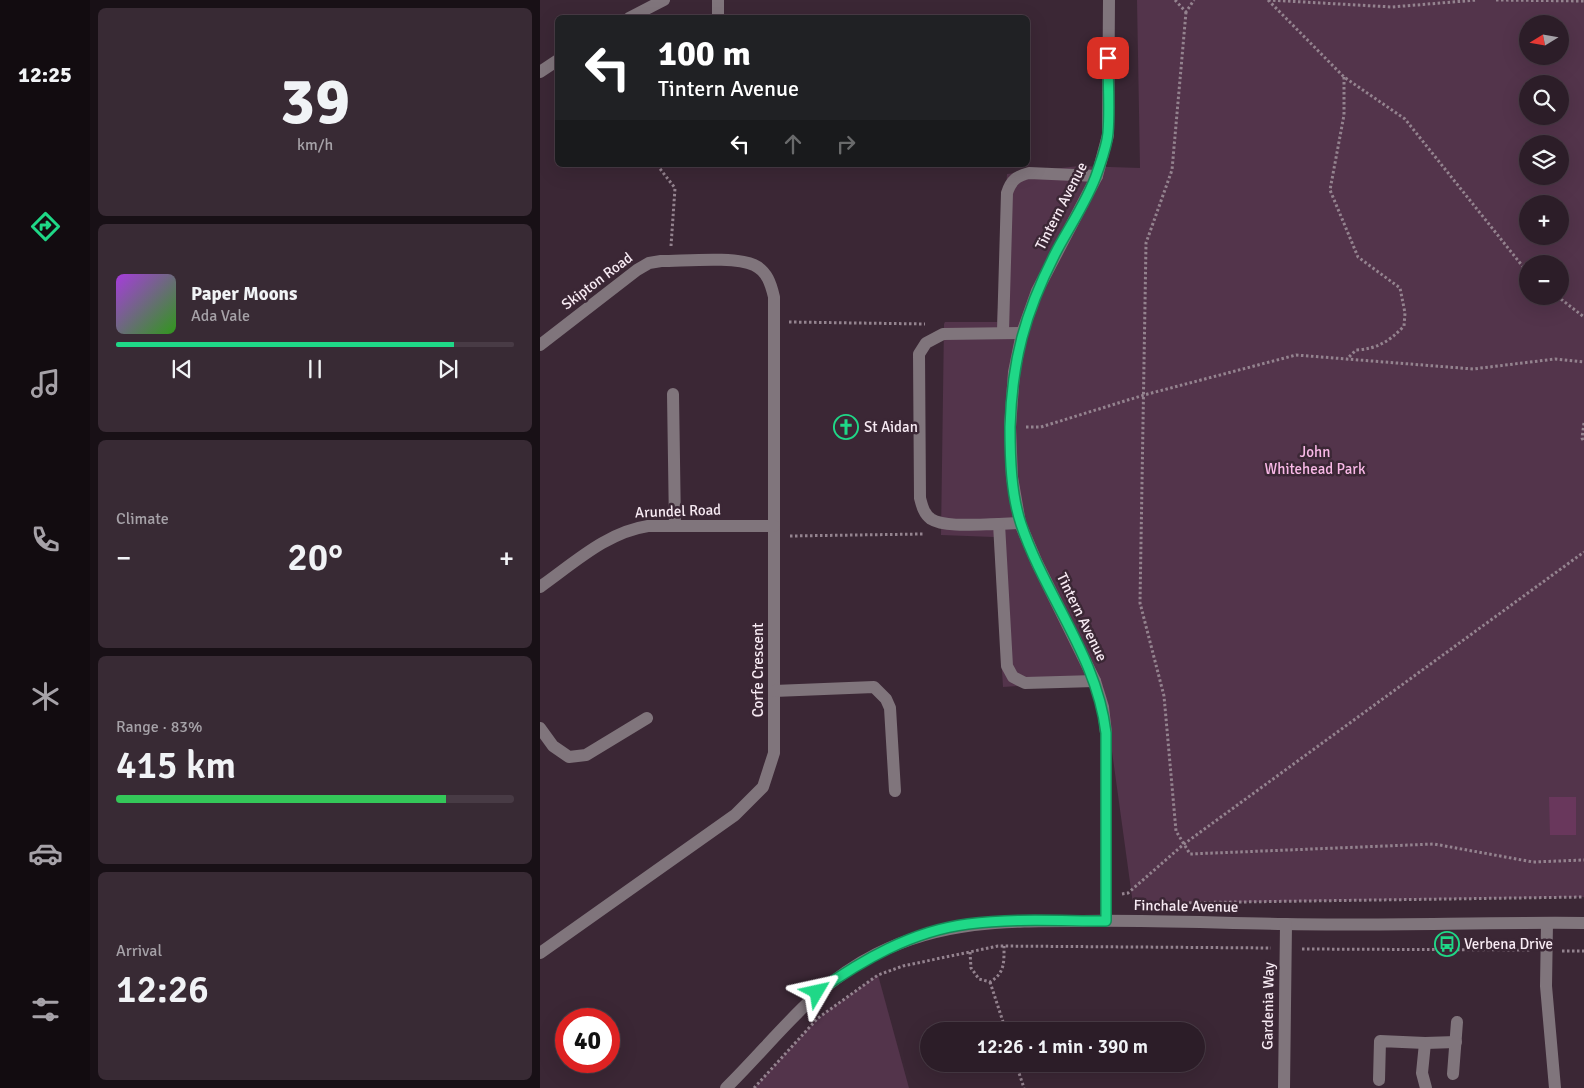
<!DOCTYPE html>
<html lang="en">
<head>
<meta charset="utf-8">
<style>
	body { margin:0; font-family:Signika,sans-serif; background:#382a34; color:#f1f3f6; height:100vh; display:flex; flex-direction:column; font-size:19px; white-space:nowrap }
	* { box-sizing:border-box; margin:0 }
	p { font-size:16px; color:#a6a2a8 }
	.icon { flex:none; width:28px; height:28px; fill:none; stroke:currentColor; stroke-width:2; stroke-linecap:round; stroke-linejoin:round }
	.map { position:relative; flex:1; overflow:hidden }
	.details { display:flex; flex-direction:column; gap:8px; padding:8px; background:#181016; width:450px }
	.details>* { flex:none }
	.guide { position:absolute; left:15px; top:15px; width:475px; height:152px; border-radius:8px; box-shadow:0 5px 20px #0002,0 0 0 1px #483b45; background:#202124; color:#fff; overflow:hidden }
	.needle { width:32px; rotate:259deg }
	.buttons { position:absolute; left:979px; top:15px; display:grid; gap:10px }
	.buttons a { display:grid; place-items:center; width:50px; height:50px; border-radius:50%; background:#2c1d28; box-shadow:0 5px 20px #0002,0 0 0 1px #483b45; font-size:25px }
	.speed { position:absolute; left:15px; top:1008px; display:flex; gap:10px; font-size:25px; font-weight:700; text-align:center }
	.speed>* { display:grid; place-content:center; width:65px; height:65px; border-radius:50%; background:#2c1d28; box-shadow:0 5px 20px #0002,0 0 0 1px #483b45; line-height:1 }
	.speed .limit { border:8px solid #d22; background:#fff; color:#111 }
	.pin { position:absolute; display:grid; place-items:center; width:42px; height:42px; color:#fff; margin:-21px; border-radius:10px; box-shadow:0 2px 8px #0006 }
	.me { position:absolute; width:55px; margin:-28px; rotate:54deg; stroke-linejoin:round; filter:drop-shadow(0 0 4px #0008) }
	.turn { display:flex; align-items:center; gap:18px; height:105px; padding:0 20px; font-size:22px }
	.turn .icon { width:65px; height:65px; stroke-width:2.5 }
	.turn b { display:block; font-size:35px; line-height:42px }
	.lanes { display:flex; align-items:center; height:48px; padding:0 20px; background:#0003; justify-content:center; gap:25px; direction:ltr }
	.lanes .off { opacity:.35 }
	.big { font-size:38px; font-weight:600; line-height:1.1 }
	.details .widget { flex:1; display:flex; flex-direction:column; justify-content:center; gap:8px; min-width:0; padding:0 18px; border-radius:8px; background:#382a34 }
	.details .dial { align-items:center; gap:0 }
	.dial b { font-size:65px; line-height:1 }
	.song { display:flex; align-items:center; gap:15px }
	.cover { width:60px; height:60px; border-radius:8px; background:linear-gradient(135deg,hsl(280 70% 55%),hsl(110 70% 35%)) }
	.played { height:5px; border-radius:2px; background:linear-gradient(90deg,#1fd887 85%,#483b45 85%) }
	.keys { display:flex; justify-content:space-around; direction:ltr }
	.heat { display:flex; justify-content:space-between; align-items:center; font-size:28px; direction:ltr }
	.charge { height:8px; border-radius:4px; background:linear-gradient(90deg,#34c759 83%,#483b45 0) }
	.trip { position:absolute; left:380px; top:1022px; width:285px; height:50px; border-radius:25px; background:#2c1d28; box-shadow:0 5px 20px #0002,0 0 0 1px #483b45; font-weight:600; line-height:50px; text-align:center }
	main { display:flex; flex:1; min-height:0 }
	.menu { display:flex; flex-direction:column; width:90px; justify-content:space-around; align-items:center; background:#120c10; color:#a6a2a8 }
	.menu .icon { width:35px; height:35px }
	.menu .current { color:#1fd887 }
	.menu b { font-size:22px; color:#f1f3f6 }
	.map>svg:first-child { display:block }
</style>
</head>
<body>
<main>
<nav class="menu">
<b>12:25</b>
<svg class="icon current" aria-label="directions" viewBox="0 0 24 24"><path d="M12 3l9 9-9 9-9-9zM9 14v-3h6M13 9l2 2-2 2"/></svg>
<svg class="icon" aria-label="music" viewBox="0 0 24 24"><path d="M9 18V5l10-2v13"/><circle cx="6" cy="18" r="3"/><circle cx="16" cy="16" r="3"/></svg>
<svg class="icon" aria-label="phone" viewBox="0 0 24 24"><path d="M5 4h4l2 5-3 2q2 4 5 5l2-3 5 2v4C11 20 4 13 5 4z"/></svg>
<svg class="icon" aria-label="climate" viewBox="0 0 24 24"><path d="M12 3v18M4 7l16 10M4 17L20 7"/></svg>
<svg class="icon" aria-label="car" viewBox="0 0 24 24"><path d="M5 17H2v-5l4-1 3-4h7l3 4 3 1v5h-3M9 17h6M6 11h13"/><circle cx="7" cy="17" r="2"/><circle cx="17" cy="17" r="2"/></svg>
<svg class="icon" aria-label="filters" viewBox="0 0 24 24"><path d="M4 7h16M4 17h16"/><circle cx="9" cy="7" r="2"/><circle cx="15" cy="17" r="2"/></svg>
</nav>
<section class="details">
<div class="widget dial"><b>39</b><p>km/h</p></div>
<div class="widget">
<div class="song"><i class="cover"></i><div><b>Paper Moons</b><p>Ada Vale</p></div></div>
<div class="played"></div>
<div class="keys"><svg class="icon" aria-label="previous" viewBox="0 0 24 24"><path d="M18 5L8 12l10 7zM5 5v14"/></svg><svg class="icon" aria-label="pause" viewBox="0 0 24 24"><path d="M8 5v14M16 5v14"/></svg><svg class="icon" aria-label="next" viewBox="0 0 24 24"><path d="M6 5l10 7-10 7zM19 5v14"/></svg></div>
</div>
<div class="widget"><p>Climate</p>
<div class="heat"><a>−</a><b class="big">20°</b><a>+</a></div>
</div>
<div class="widget"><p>Range · 83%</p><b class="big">415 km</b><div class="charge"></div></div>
<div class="widget"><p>Arrival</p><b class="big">12:26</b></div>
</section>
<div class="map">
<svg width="1044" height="1088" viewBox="0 0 1044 1088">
	<rect width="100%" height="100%" fill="#3b2735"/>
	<g fill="#53344b" fill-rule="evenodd">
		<path d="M597,0H1044V897L593,904L563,686L555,681L463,687L454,537L401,535L404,324L405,322H457L467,174L539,166L600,168ZM988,24H1020V56H988ZM988,84H1020V116H988ZM988,144H1020V176H988ZM988,204H1020V236H988ZM988,264H1020V296H988Z"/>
		<path d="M338,975L369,1088H214L278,1018Z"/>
	</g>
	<path fill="#69375c" d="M1009,797H1036V835H1010Z"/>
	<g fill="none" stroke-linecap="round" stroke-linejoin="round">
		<g stroke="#94838f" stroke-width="3" stroke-dasharray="2.5 2.5" stroke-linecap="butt">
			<path d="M635,0L646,12L654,0"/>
			<path d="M728,0L804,77L865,119L988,273"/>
			<path d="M728,0L852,7L937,0"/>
			<path d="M956,0L1044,1"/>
			<path d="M646,12L632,170L606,243L600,603L624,696L636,831L650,854L894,844L993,862L1044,860"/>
			<path d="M804,77V115L790,190L818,257L860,288L865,313L864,326C850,341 837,349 816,350L807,359"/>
			<path d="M117,165L135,188L131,246"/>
			<path d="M1017,296L1044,317"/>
			<path d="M249,322L385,324"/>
			<path d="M1044,423L1042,438L1044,442"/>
			<path d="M486,427H501L604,395L756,355L933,369L1015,359L1044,362"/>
			<path d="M250,536L383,534"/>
			<path d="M582,894L588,893L644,844L1044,552"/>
			<path d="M629,903L1044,897"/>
			<path d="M762,949L991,950"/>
			<path d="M1022,951H1044"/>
			<path d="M430,952L431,968L439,979L450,982C465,973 464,962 464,946"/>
			<path d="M450,982L466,1031"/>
			<path d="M476,1064L484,1088"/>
			<path d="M214,1088L278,1018L338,975L363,966L458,946L731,948"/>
		</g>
		<g stroke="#80757c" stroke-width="12">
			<path d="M89,18L124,0"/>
			<path d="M178,18V0"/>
			<path d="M0,72L18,60"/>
			<path d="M463,331L467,193C471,180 477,176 489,173L557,176"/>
			<path d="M0,345L97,270L109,263L121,261C144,261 195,256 214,265C227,271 231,284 234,297V753L223,787L195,815L0,953"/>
			<path d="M133,394L135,526"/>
			<path d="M480,523L459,524L467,666L473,677L485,683L555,681"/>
			<path d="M459,524C442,524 405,528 391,519C384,514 382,506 380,498L379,354L386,343L403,334L482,333"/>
			<path d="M0,587C34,563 67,532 108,526H234"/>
			<path d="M234,691L334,687L346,699L350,708L355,791"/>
			<path d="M0,728L13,746L29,757L46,755L107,718"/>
			<path d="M566,921V733L563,707L555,681L497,563L480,523L472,477L470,427L474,372L482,333L497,291L557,176L568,135L569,0"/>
			<path d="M1007,923L1006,986L1015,1088"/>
			<path d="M885,1043L916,1042"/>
			<path d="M913,1074L917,1022"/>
			<path d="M839,1080L840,1041L885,1043L882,1073L886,1088"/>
			<path d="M186,1088C236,1039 272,986 336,954C403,920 469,921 542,921C610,920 677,923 745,924C845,926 944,922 1044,923"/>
			<path d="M744,1088L746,924"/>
		</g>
	</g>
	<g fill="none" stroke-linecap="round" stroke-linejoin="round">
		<defs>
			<path id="route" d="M277,992C322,960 372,931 428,924C473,918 520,921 566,921V733C557,656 505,596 481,524C471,494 470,458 470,427C472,360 485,313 515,254C528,229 549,198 557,173C561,161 567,146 568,133C570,108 568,83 568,58"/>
		</defs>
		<use href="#route" stroke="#148c58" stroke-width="12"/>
		<use href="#route" stroke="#1fd887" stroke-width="9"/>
	</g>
	<defs>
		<symbol id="church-ring" viewBox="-11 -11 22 22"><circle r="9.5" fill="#3b2735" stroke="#1fd887" stroke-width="1.5"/><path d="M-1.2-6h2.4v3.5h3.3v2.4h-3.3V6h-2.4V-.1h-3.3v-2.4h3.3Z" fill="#1fd887"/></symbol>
		<symbol id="bus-ring" viewBox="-11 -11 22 22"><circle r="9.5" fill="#3b2735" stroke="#1fd887" stroke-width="1.5"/><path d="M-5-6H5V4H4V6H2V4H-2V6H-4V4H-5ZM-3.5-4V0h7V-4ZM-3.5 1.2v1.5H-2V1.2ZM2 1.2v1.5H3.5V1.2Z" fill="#1fd887"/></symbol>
	</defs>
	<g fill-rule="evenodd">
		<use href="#church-ring" x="292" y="413" width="28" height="28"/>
		<use href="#bus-ring" x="893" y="930" width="28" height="28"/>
	</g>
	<g text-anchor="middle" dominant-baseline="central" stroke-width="5" stroke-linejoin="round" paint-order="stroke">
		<g font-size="15" fill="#f7eaf3" stroke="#3b2735">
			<text transform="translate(521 206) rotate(-63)">Tintern Avenue</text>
			<text transform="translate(57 281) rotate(-37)">Skipton Road</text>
			<text transform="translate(138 511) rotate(-2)">Arundel Road</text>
			<text transform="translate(542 617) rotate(64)">Tintern Avenue</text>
			<text transform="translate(218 670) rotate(-90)">Corfe Crescent</text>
			<text transform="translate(646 906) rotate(1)">Finchale Avenue</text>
			<text transform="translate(728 1006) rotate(-89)">Gardenia Way</text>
		</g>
		<g font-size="15" fill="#f7eaf3" stroke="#3b2735" text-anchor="start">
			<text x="324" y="427">St Aidan</text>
			<text x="924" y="944">Verbena Drive</text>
		</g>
		<g font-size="15" fill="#f9b9e7" stroke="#3b2735">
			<text x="775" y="452">John<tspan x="775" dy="17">Whitehead Park</tspan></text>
		</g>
	</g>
</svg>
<div class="buttons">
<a><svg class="needle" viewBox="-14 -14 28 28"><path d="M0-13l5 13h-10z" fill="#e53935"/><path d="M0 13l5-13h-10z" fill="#a6a2a8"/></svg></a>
<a><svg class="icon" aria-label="search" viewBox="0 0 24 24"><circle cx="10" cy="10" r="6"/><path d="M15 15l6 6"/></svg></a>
<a><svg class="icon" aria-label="layers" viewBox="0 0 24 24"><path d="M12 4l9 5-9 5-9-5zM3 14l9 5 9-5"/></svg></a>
<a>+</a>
<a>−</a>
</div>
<div class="speed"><div class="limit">40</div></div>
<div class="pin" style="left:568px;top:58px;background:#d93025"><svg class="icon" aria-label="arrive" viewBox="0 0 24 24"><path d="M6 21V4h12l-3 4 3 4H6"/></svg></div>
<svg class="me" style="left:277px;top:992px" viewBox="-20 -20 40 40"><path d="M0-17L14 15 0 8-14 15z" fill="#1fd887" stroke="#fff" stroke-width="4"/></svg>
<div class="trip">12:26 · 1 min · 390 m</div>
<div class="guide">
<div class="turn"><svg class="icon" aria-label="left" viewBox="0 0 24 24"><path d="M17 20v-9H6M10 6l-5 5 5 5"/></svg><div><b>100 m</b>Tintern Avenue</div></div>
<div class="lanes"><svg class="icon" aria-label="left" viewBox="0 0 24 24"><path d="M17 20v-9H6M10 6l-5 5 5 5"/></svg><svg class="icon off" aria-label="ahead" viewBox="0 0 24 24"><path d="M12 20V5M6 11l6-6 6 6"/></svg><svg class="icon off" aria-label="right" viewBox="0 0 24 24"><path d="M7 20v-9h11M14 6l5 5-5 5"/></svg></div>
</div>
</div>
</main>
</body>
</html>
